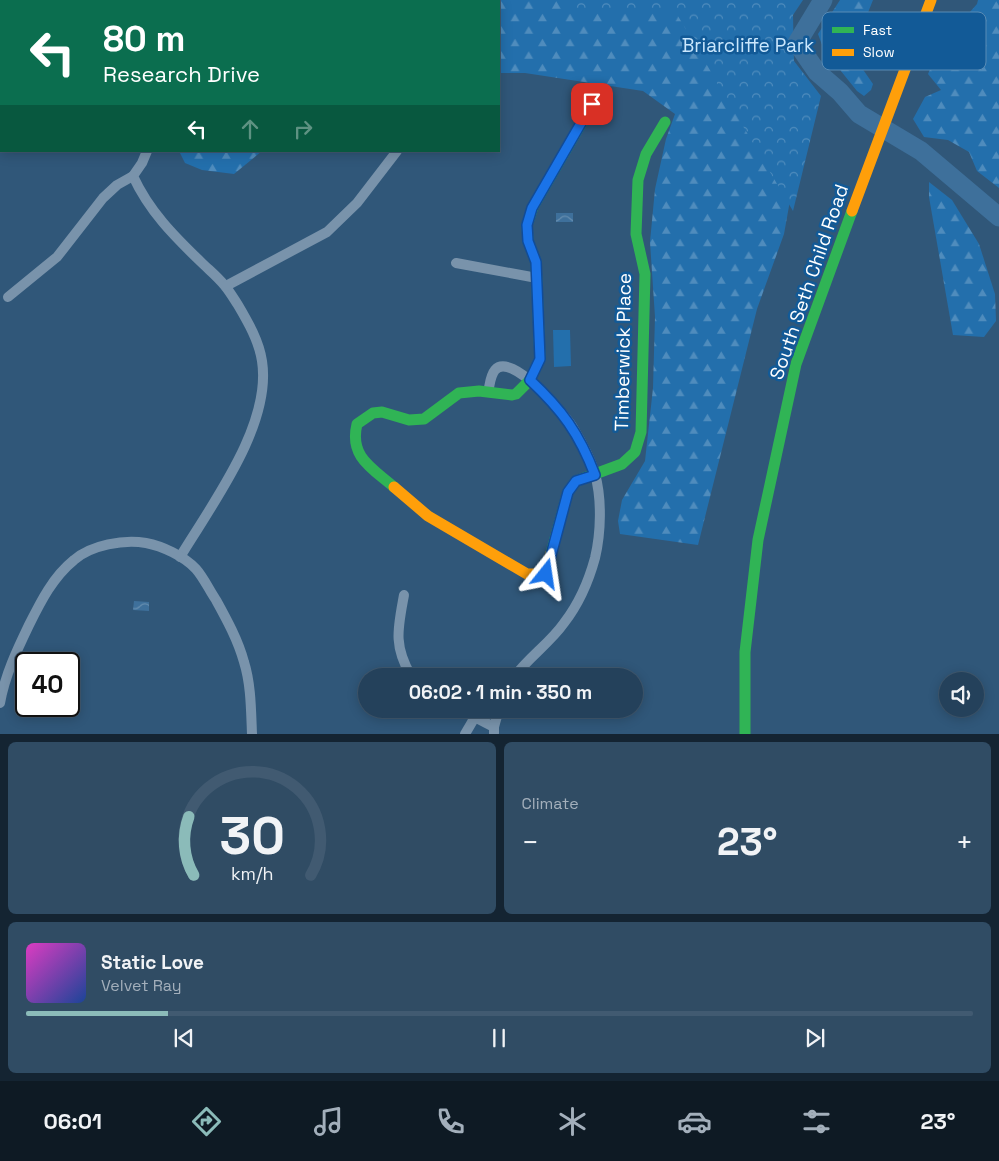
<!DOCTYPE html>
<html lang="en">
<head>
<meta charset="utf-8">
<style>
	body { margin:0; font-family:"Space Grotesk",sans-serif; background:#304c64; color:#f1f3f6; height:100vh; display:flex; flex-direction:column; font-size:19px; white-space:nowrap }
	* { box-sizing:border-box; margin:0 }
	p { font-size:16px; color:#a3afbb }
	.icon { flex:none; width:28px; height:28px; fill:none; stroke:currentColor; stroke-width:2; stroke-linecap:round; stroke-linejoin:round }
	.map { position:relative; height:734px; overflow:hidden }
	.drawer { display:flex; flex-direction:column; gap:8px; padding:8px; background:#142432; flex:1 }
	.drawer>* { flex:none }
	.banner { position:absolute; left:0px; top:0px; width:500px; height:152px; box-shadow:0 2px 12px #0003,0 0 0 1px #415a71; background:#0b6e4f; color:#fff; overflow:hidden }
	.buttons { position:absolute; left:939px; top:672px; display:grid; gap:10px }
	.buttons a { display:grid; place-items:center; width:45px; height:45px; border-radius:50%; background:#24415b; box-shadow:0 2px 12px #0003,0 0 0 1px #415a71; font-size:25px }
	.speed { position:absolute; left:15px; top:652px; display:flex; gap:10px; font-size:25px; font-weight:700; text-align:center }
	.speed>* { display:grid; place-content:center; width:65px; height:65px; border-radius:50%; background:#24415b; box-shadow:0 2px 12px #0003,0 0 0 1px #415a71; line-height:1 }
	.speed .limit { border:2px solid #111; border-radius:8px; background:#fff; color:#111 }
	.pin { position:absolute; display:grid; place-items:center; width:42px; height:42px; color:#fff; margin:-21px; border-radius:10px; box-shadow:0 2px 8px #0006 }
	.me { position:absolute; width:55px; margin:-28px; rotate:15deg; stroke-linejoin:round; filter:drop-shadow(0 0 4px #0008) }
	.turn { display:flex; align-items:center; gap:18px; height:105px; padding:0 20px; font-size:22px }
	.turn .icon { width:65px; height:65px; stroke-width:2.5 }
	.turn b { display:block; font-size:35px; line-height:42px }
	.lanes { display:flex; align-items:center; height:48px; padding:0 20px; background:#0003; justify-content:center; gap:25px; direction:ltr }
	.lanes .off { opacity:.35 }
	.big { font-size:38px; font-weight:600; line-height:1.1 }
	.drawer .card { flex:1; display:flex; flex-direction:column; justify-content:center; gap:8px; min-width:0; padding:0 18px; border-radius:8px; background:#304c64 }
	.drawer .dial { align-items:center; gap:0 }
	.dial svg { height:130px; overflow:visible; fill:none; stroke:#415a71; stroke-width:7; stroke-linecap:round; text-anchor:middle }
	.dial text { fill:#f1f3f6; stroke:none }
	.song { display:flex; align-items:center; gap:15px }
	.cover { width:60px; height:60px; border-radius:8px; background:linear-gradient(135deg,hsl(310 70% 55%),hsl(220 70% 35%)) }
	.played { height:5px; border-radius:2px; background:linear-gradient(90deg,#8bbbb9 15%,#415a71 15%) }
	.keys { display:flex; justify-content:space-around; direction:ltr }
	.heat { display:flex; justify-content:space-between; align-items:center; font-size:28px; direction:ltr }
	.drawer .tiles { flex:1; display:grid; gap:8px; grid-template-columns:1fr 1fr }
	.card:last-child { grid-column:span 2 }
	.trip { position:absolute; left:358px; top:668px; width:285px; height:50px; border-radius:25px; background:#24415b; box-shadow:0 2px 12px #0003,0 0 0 1px #415a71; font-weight:600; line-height:50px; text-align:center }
	.tab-bar { display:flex; height:80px; justify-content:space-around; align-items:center; background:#0e1a24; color:#a3afbb }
	.tab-bar .icon { width:35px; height:35px }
	.tab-bar .current { color:#8bbbb9 }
	.tab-bar b { font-size:22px; color:#f1f3f6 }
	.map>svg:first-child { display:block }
</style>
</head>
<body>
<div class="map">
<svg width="999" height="734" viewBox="0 0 999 734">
	<defs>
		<pattern id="forest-firs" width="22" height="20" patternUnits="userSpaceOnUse" patternTransform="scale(1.25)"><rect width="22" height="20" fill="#236fac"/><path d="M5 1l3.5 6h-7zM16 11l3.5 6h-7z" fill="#4f8cbd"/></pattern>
		<pattern id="park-crowns" width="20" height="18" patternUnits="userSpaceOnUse" patternTransform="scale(1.25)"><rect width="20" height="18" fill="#236fac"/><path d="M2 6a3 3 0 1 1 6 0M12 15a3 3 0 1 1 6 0" fill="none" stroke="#4f8cbd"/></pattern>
		<pattern id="water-waves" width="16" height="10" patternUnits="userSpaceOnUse" patternTransform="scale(1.25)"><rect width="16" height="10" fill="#3e709b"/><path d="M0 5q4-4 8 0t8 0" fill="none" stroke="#658daf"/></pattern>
	</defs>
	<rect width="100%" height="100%" fill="#305779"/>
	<path fill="#236fac" d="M553,330H570L571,366L554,367Z"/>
	<g fill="url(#forest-firs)">
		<path d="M345,0H792L778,37L803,128L784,234L757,309L698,545L620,534L618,521L622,500L645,461L653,388L655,317L650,242L655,189L666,139L675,114L643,91L525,73H499V1H342Z"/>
		<path d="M840,0H873L859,35L855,58L873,84L871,90L864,96L857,91L824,50L818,34Z"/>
		<path d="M978,0H999V188L977,171L969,152L948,140L924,137L913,119L925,97L941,90L928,74L940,46L977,4Z"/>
		<path d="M179,151H262L234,174L202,170L185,163Z"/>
		<path d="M929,182L952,200L979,244L995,294L996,321L984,337L953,335L929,197Z"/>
	</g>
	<path fill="url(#park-crowns)" d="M570,0H803L793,15L794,61L821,96L793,211L675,11L565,9Z"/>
	<g fill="url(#water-waves)">
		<rect x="556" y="213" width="17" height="9"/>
		<path d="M134,601L149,602V611L133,610Z"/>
	</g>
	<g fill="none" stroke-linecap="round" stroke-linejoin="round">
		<g stroke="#3e709b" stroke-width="3">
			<path d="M39,1L40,0"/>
			<path d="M0,53L1,49"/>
			<path d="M0,66H1"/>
			<path d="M0,139L1,138"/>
		</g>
		<path stroke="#3e709b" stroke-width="19" d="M823,0L797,43L817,72L840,92L859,114L921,151L999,217"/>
		<g stroke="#7993ab" stroke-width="10">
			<path d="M286,1L287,0"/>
			<path d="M147,151L142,163L133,176C149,211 174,236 201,262C209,270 218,277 225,286C230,292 234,299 238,305C248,322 259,341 262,361C272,425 212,504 180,557"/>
			<path d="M456,263L537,278"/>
			<path d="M226,286L327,232L357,203L397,151"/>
			<path d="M8,297L57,257L103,198L117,185L133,176"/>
			<path d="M488,392C490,385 490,376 495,370C511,351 563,413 572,426C581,441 590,457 595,474C602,499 601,533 595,558C589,580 578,605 564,623C550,643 529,657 515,676"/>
			<path d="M404,595C398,628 393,645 411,676"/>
			<path d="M0,703C5,675 17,650 29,625C41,601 53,577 74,560C91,545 124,539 146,543C162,546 184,556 196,569C204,578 209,590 216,600C227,620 238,640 244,662C251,684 251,710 252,734"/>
			<path d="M459,709L494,727"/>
			<path d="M494,733V727L499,709"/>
			<path d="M465,734L475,717"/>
		</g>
		<g stroke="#30b455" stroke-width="11">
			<path d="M394,487C372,468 349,457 357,424L373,413L382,412L409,420L424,419L459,393L479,391L512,395L516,394L530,380L540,359L536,262L528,241L527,225L533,207L592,105"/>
			<path d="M551,553L568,492L576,481L622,464L635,452L641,432L645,274L636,234L638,180L646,154L665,122"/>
			<path d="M745,734V652L758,540L796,364L852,211"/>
		</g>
		<g stroke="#ff9f0a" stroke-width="11">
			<path d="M852,211L931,0"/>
			<path d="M394,487L428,516L527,574H545L551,553"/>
		</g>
	</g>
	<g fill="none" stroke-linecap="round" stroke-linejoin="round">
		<defs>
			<path id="route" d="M546,574L568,492L576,481L595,475C579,433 562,410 530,380L540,359L536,262L528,241L527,225L532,208L592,104"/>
		</defs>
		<use href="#route" stroke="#114b97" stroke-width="12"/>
		<use href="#route" stroke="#1a73e8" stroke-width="9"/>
	</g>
	<g text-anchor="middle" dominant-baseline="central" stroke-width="5" stroke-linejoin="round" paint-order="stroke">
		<g font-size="19" fill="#cae7fd" stroke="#125a97">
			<text x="748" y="45">Briarcliffe Park</text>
		</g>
		<g font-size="19" fill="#fff" stroke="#125a97">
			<text transform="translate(809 282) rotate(-71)">South Seth Child Road</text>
			<text transform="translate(623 352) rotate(-89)">Timberwick Place</text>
		</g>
	</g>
	<rect x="822" y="12" width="164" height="58" rx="8" fill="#125a97" stroke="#598cb6" stroke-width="1"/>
	<rect x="832" y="27" width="22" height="6" fill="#30b455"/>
	<rect x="832" y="49" width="22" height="7" fill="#ff9f0a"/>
	<g font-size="14" fill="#fff">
		<text x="863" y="35">Fast</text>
		<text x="863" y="57">Slow</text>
	</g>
</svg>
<div class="buttons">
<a><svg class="icon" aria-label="sound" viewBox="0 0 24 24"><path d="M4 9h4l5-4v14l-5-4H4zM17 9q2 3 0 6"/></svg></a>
</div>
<div class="speed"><div class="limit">40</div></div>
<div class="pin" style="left:592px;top:104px;background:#d93025"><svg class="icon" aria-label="arrive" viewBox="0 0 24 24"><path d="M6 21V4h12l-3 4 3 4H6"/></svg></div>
<svg class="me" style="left:546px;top:574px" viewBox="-20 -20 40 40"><path d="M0-17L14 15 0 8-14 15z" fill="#1a73e8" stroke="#fff" stroke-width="4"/></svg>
<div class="trip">06:02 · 1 min · 350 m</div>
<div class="banner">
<div class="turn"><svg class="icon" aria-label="left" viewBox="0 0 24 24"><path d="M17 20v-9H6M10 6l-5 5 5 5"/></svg><div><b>80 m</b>Research Drive</div></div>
<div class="lanes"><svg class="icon" aria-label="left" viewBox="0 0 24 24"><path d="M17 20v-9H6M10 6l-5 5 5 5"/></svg><svg class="icon off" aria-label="ahead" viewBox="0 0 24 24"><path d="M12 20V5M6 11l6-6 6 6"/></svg><svg class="icon off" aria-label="right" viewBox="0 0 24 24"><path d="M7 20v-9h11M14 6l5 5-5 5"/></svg></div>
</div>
</div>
<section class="drawer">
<div class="tiles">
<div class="card dial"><svg viewBox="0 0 100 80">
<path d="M14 69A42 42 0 1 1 86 69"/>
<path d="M14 69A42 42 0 0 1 11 33" stroke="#8bbbb9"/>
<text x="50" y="56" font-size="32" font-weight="700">30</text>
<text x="50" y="72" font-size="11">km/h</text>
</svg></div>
<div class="card"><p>Climate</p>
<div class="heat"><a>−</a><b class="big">23°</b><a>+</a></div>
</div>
<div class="card">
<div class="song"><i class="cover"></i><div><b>Static Love</b><p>Velvet Ray</p></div></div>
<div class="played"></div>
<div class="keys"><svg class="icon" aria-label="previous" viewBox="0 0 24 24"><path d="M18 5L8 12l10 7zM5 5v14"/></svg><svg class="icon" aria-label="pause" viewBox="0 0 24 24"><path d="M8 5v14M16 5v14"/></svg><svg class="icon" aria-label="next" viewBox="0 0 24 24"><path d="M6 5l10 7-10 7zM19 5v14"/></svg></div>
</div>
</div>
</section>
<nav class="tab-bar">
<b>06:01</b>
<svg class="icon current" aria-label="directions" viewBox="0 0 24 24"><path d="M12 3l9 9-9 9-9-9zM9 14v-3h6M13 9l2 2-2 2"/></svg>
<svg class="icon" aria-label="music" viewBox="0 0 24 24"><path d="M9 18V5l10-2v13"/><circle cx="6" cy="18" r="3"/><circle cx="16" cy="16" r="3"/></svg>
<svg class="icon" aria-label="phone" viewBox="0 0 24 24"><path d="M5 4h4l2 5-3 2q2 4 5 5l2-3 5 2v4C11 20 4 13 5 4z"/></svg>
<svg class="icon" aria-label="climate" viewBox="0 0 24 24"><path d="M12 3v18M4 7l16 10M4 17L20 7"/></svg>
<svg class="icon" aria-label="car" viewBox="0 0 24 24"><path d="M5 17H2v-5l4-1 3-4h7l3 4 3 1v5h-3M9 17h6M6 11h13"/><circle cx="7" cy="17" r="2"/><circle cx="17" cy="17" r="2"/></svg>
<svg class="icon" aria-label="filters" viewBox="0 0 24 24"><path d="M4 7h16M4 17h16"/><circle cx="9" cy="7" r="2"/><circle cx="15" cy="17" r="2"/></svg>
<b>23°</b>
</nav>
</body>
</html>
